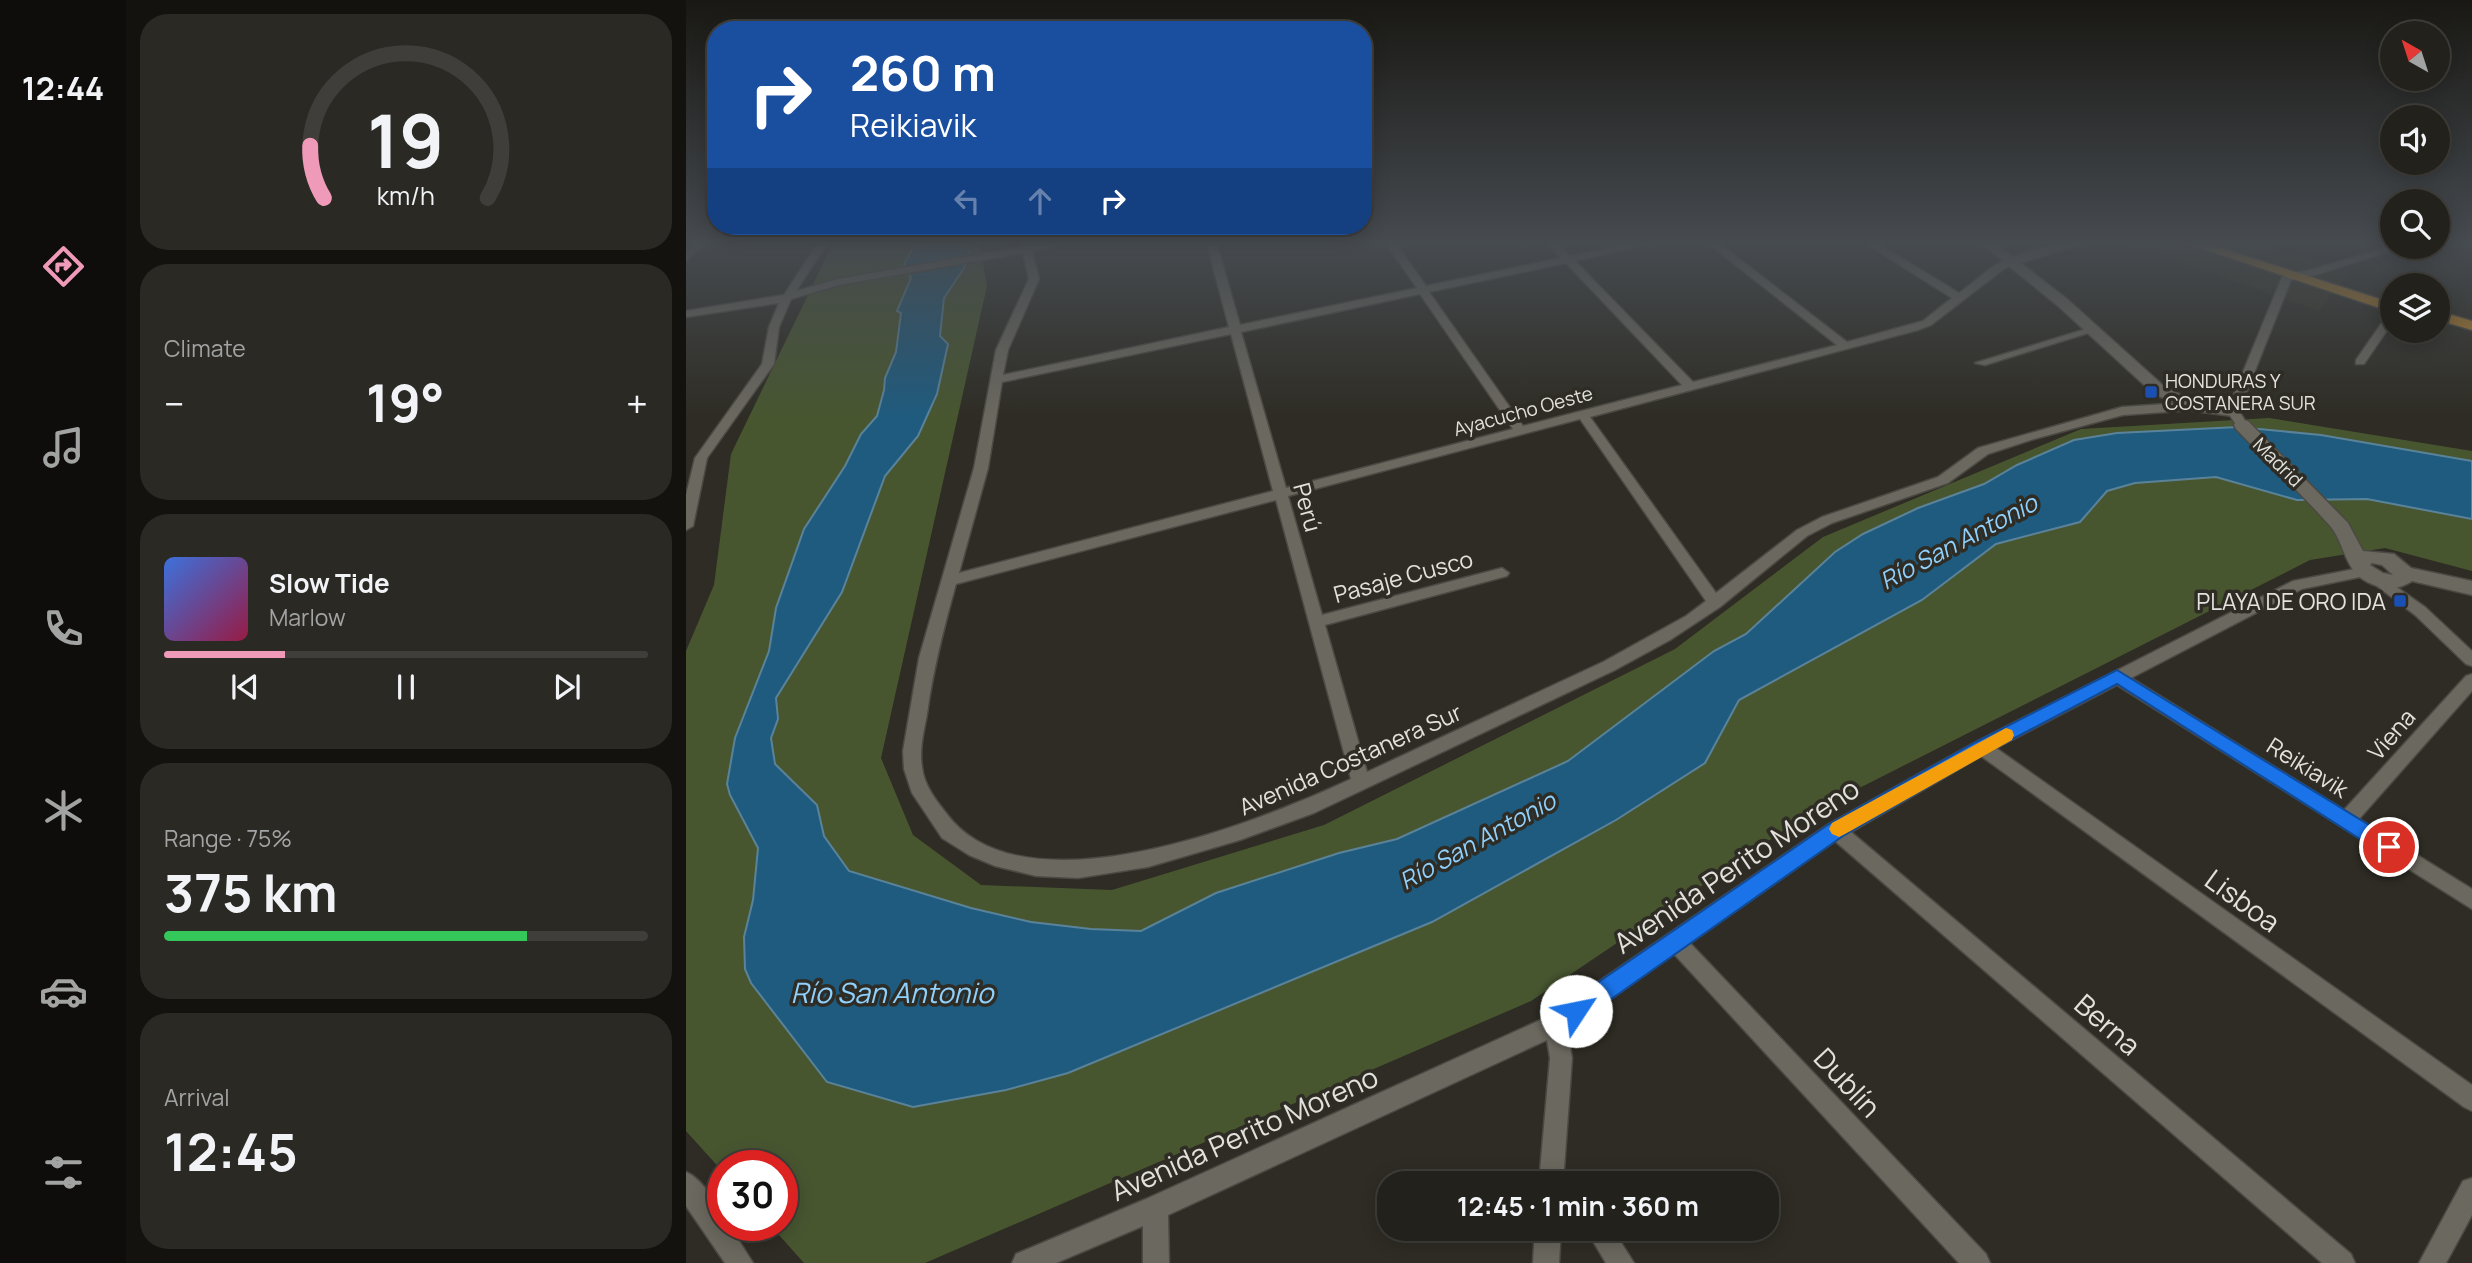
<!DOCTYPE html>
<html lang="en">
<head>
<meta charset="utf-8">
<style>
	body { margin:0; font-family:Manrope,sans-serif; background:#2a2924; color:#f1f3f6; height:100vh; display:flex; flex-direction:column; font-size:26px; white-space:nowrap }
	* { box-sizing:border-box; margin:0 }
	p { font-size:23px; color:#a2a3a3 }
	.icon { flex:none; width:38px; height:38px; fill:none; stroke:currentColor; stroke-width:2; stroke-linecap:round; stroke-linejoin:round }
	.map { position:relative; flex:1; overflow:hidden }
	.sheet { display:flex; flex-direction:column; gap:14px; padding:14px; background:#13120f; width:560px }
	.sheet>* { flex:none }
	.guide { position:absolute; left:21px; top:21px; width:665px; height:214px; border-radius:28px; box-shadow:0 4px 18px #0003,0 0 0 2px #3f3e3a; background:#1a4fa0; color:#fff; overflow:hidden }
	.needle { width:46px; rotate:321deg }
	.buttons { position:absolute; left:1694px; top:21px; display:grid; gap:14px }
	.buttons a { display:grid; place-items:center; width:70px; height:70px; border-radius:50%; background:#22211b; box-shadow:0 4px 18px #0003,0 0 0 2px #3f3e3a; font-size:35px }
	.speed { position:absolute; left:21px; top:1150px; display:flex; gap:14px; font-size:35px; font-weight:700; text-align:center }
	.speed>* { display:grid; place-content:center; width:91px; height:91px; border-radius:50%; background:#22211b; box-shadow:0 4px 18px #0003,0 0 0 2px #3f3e3a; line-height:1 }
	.speed .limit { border:10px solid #d22; background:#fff; color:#111 }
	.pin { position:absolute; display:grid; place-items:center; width:60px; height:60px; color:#fff; margin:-30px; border:4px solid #fff; border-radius:50%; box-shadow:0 2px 7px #0007 }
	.me { position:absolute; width:77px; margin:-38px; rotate:56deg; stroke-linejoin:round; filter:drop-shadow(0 0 5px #0008) }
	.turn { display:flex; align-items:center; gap:24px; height:147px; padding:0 28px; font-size:32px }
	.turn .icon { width:91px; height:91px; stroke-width:2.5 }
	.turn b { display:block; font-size:49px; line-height:60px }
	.lanes { display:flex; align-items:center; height:66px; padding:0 28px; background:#0003; justify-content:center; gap:35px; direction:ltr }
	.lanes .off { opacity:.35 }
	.big { font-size:52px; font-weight:700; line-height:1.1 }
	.sheet .tile { flex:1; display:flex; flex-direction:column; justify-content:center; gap:10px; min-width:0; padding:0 24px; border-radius:28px; background:#2a2924 }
	.sheet .dial { align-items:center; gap:0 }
	.dial svg { height:182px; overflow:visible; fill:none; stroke:#3f3e3a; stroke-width:7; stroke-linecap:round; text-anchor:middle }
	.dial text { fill:#f1f3f6; stroke:none }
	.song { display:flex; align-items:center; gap:21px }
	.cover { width:84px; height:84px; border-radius:10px; background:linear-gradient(135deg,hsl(220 70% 55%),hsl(340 70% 35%)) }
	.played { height:7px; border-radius:4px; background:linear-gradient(90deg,#ef9ab9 25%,#3f3e3a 25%) }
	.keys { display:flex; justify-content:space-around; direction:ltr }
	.heat { display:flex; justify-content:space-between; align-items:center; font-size:38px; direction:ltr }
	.charge { height:10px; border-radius:5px; background:linear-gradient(90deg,#34c759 75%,#3f3e3a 0) }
	.trip { position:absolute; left:691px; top:1171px; width:402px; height:70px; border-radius:28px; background:#22211b; box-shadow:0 4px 18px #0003,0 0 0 2px #3f3e3a; font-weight:700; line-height:70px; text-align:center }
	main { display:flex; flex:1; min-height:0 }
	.menu { display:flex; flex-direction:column; width:126px; justify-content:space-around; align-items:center; background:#0e0d0b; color:#a2a3a3 }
	.menu .icon { width:49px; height:49px }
	.menu .active { color:#ef9ab9 }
	.menu b { font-size:32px; color:#f1f3f6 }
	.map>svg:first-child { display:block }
</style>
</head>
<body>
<main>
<nav class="menu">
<b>12:44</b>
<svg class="icon active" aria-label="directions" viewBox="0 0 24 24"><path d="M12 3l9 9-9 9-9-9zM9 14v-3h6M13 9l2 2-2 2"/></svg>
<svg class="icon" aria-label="music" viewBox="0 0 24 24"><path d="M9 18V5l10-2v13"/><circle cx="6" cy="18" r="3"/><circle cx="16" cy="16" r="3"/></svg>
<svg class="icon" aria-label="phone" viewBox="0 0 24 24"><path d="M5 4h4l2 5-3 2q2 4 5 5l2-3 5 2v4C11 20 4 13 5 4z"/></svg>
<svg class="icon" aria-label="climate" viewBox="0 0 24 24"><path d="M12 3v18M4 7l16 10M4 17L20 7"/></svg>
<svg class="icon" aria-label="car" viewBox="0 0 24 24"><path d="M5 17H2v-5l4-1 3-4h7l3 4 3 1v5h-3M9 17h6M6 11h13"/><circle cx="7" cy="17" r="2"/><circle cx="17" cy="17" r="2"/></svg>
<svg class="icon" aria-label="filters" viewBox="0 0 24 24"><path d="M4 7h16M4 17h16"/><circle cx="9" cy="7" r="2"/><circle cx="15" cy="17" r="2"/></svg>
</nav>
<section class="sheet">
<div class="tile dial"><svg viewBox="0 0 100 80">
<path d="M14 69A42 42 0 1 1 86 69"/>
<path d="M14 69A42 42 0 0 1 8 46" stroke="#ef9ab9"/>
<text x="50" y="56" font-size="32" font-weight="700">19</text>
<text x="50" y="72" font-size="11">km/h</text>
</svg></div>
<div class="tile"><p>Climate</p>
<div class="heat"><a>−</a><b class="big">19°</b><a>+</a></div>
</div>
<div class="tile">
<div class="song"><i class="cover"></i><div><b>Slow Tide</b><p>Marlow</p></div></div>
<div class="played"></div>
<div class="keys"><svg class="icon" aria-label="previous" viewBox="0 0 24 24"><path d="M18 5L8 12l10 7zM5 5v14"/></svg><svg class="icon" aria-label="pause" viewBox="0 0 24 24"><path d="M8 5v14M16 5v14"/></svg><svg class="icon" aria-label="next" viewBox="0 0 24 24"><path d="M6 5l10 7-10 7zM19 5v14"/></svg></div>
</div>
<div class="tile"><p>Range · 75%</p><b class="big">375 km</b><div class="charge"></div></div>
<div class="tile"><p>Arrival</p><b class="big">12:45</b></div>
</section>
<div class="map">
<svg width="1786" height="1263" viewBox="0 0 1786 1263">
	<rect width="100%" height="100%" fill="#2e2c24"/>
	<path fill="#373325" d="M1434,241H1567L1665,270L1633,311Z"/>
	<path fill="#485630" d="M148,241H293L301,286L195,758L227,835L295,885L426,890L638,825L989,649L1137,537L1395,429L1583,418L1786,451V571L1699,548L1624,560L1122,814L845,1001L239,1263H118L84,1225H96V1166H37V1172L0,1131V651L28,585L45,454Z"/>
	<path fill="#1f5b7e" stroke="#5a839a" stroke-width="2" d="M231,241H286L278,268L258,298L254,336L262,344L251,394L232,436L199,476L156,592L90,698L92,719L85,738L89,764L131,805L138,836L163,871L285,908L345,922L405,929L455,931L530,893L653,853L711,839L882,761L1028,651L1060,634L1149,552L1177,534L1232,508L1298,484L1331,465L1388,440L1431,433L1552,427L1635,435L1786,461V519L1681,499L1611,500L1530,477L1449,483L1421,491L1394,522L1310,544L1236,600L1053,700L1019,763L930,820L746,922L382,1073L320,1090L227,1107L141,1082L65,983L59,969L58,937L67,900L72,848L44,795L41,784L49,738L83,651L90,608L118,529L159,466L175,434L191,416L198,390L199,378L210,352L215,313L211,311L225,278L218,264Z"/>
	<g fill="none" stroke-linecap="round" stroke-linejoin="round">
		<defs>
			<g id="street">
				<path d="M10,241H21L0,261V252Z"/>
				<path d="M133,241H143L110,291L152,279L336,247L334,241H344L345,245L369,241H392L346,251L353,279L322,350L317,375L543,327L520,241H530L554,325L731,288L698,241H708L740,286L875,258L859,241H870L884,256L956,241H976L889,261L1007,382L1151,345L1019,241H1030L1161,342L1237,321L1266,298L1176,241H1188L1273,293C1286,284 1299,271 1313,263C1336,251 1378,241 1405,241L1319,268L1245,325L1232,330L904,417L1030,593L1111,530L1136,517L1252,477L1292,448L1436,407L1508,402L1514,406L1508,410L1437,415L1348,439L1302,454L1262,483L1146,523L1121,536L1034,607L984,640L929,670L628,813L554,840L462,867L392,878L350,876L309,866L283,855L256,838L226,793L218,769L217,751L233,658L288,468L310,350L343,279L337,253L153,285L105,299L93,327L88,364L21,458L7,526L0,530V495L9,458L76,364L83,327L93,303L0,317V311L98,295ZM880,263L996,385L837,426L743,292ZM734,294L827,429L600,488L555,332ZM545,334L587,491L273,573L302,468L316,382ZM894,419L1020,601L1000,616L917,662L681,772L639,625L821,576L823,573L816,568L636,615L602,496ZM590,500L665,779C573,822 336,917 260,813C249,799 238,785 236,767C233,749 238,731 241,714C247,669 258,627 270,584Z"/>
				<path d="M1772,241H1786V248L1774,243Z"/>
				<path d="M1706,246L1718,247L1626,276L1605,280L1553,411L1562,425L1556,429L1552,428L1541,411L1596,277L1600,273L1621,271Z"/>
				<path d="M1706,313V323L1678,364H1670V360L1702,314Z"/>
				<path d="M1403,328L1412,330L1299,365L1289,363Z"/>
				<path d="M1679,567L1686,572L1684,575L1616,589L1445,678L1658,810L1780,676L1786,674V691L1673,819L1786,889V909L1431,685L1310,748L1786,1085V1111L1778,1107L1295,756L1165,832L1665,1254L1669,1263H1636L1149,841L1004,943L1300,1254L1304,1263H1273L988,954L881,1030L886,1058L877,1183H853L864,1058L861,1040L482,1215L483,1263H457V1226L370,1263H326L330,1254L460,1199L861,1017L1143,824L1290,742L1607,581Z"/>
				<path d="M1692,574L1739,607L1786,651V666L1780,664L1729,615L1687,583L1685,579Z"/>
				<path d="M0,1172C15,1178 37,1208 37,1225H43L67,1263H39L0,1206Z"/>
				<path d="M1786,1178V1215L1760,1263H1733L1777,1181Z"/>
				<path d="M849,1228H875L873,1263H847Z"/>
				<path d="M899,1228H926L948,1263H920Z"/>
			</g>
			<g id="secondary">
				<path d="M1292,241H1306L1381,299L1480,388L1511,402L1547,406L1555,411L1547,416L1508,411L1468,394L1371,305Z"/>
				<path d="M1556,420L1562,421L1662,523L1677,551L1708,554L1725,568L1786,581V595L1726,581C1711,592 1690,589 1675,578C1659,566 1657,542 1645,527C1615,493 1581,461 1550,429L1548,425L1550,421ZM1686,563L1696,565L1707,575L1697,573L1684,565Z"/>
			</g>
			<g id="primary">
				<path d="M1493,241H1513L1706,303V312Z"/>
				<path d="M1752,311L1786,321V330L1752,320Z"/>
			</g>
		</defs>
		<use href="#street" stroke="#4b4943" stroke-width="3"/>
		<use href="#secondary" stroke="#4b4943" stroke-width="3"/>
		<use href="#primary" stroke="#4b4943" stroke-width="3"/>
		<use href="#street" fill="#6b685f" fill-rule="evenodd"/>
		<use href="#secondary" fill="#6b685f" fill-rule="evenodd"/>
		<use href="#primary" fill="#b78026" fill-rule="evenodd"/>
	</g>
	<linearGradient id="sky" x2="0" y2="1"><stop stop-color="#191814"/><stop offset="0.58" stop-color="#464b50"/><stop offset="1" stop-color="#464b50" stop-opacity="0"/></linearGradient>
	<rect width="1786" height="418" fill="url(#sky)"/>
	<path fill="#1a73e8" stroke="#114b97" stroke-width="2" d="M1431,670L1709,841L1712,847L1709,853L1703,855L1696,853L1431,684L1302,752L1157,836L897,1019L890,1022L882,1019L879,1011L882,1003L1143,824L1290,742Z"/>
	<path fill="#f59e0b" d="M1320,728L1326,730L1328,735L1326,740L1159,834L1153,837L1146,834L1143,829L1146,823Z"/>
	<g fill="#1a4fb4" stroke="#2e2c24" stroke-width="2.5">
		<rect x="1458" y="385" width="14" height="14" rx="3.5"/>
		<rect x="1707" y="594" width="14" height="14" rx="3.5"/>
	</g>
	<g text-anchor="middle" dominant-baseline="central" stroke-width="7" stroke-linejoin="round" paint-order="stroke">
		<g font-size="19" fill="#e3e1dc" stroke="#2e2c24" text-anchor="start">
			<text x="1479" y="381">HONDURAS Y<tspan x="1479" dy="22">COSTANERA SUR</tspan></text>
		</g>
		<g font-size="19" fill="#e3e1dc" stroke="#2e2c24">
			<text transform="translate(837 411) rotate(-15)">Ayacucho Oeste</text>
			<text transform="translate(1592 462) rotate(45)">Madrid</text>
		</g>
		<g font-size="23" fill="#e3e1dc" stroke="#2e2c24">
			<text transform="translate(622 507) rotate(75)">Perú</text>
			<text transform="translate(717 576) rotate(-15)">Pasaje Cusco</text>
			<text transform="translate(1705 734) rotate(-49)">Viena</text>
			<text transform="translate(664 759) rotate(-24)">Avenida Costanera Sur</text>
			<text transform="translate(1622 767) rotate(32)">Reikiavik</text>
		</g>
		<g font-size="23" fill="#e3e1dc" stroke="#2e2c24" text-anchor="end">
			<text x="1700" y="601">PLAYA DE ORO IDA</text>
		</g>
		<g font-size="24" font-style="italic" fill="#8fd0fc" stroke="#2e2c24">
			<text transform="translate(1272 541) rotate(-28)">Río San Antonio</text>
			<text transform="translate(791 840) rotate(-29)">Río San Antonio</text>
		</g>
		<g font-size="28" fill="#e3e1dc" stroke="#2e2c24">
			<text transform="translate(1050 865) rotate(-34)">Avenida Perito Moreno</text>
			<text transform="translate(1557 900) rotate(36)">Lisboa</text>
			<text transform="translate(1422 1024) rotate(41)">Berna</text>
			<text transform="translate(1162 1082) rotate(47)">Dublín</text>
			<text transform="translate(558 1133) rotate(-24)">Avenida Perito Moreno</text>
		</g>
		<g font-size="28" font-style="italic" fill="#8fd0fc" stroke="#2e2c24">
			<text x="206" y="992">Río San Antonio</text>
		</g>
	</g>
</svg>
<div class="buttons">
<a><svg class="needle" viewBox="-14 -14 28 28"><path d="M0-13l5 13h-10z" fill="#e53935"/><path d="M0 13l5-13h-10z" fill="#a2a3a3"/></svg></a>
<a><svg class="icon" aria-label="sound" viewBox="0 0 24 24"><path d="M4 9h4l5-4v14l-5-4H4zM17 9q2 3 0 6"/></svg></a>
<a><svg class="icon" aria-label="search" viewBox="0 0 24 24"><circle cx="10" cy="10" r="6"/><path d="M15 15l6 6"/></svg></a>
<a><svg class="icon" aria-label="layers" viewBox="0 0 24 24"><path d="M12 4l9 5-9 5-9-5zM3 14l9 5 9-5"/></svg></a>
</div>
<div class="speed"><div class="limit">30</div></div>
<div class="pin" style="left:1703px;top:847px;background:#d93025"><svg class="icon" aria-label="arrive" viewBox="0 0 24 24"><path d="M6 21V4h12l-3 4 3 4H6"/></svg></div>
<svg class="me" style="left:890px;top:1011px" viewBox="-20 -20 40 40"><circle r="19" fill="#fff"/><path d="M0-13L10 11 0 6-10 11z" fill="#1a73e8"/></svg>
<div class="trip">12:45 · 1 min · 360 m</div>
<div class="guide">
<div class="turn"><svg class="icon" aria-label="right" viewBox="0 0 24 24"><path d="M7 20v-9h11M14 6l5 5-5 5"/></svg><div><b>260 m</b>Reikiavik</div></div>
<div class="lanes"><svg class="icon off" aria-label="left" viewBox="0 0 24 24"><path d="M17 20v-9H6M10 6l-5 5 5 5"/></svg><svg class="icon off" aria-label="ahead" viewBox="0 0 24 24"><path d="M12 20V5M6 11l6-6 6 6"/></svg><svg class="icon" aria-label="right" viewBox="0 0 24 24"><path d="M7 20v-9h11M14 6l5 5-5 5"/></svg></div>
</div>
</div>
</main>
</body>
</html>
